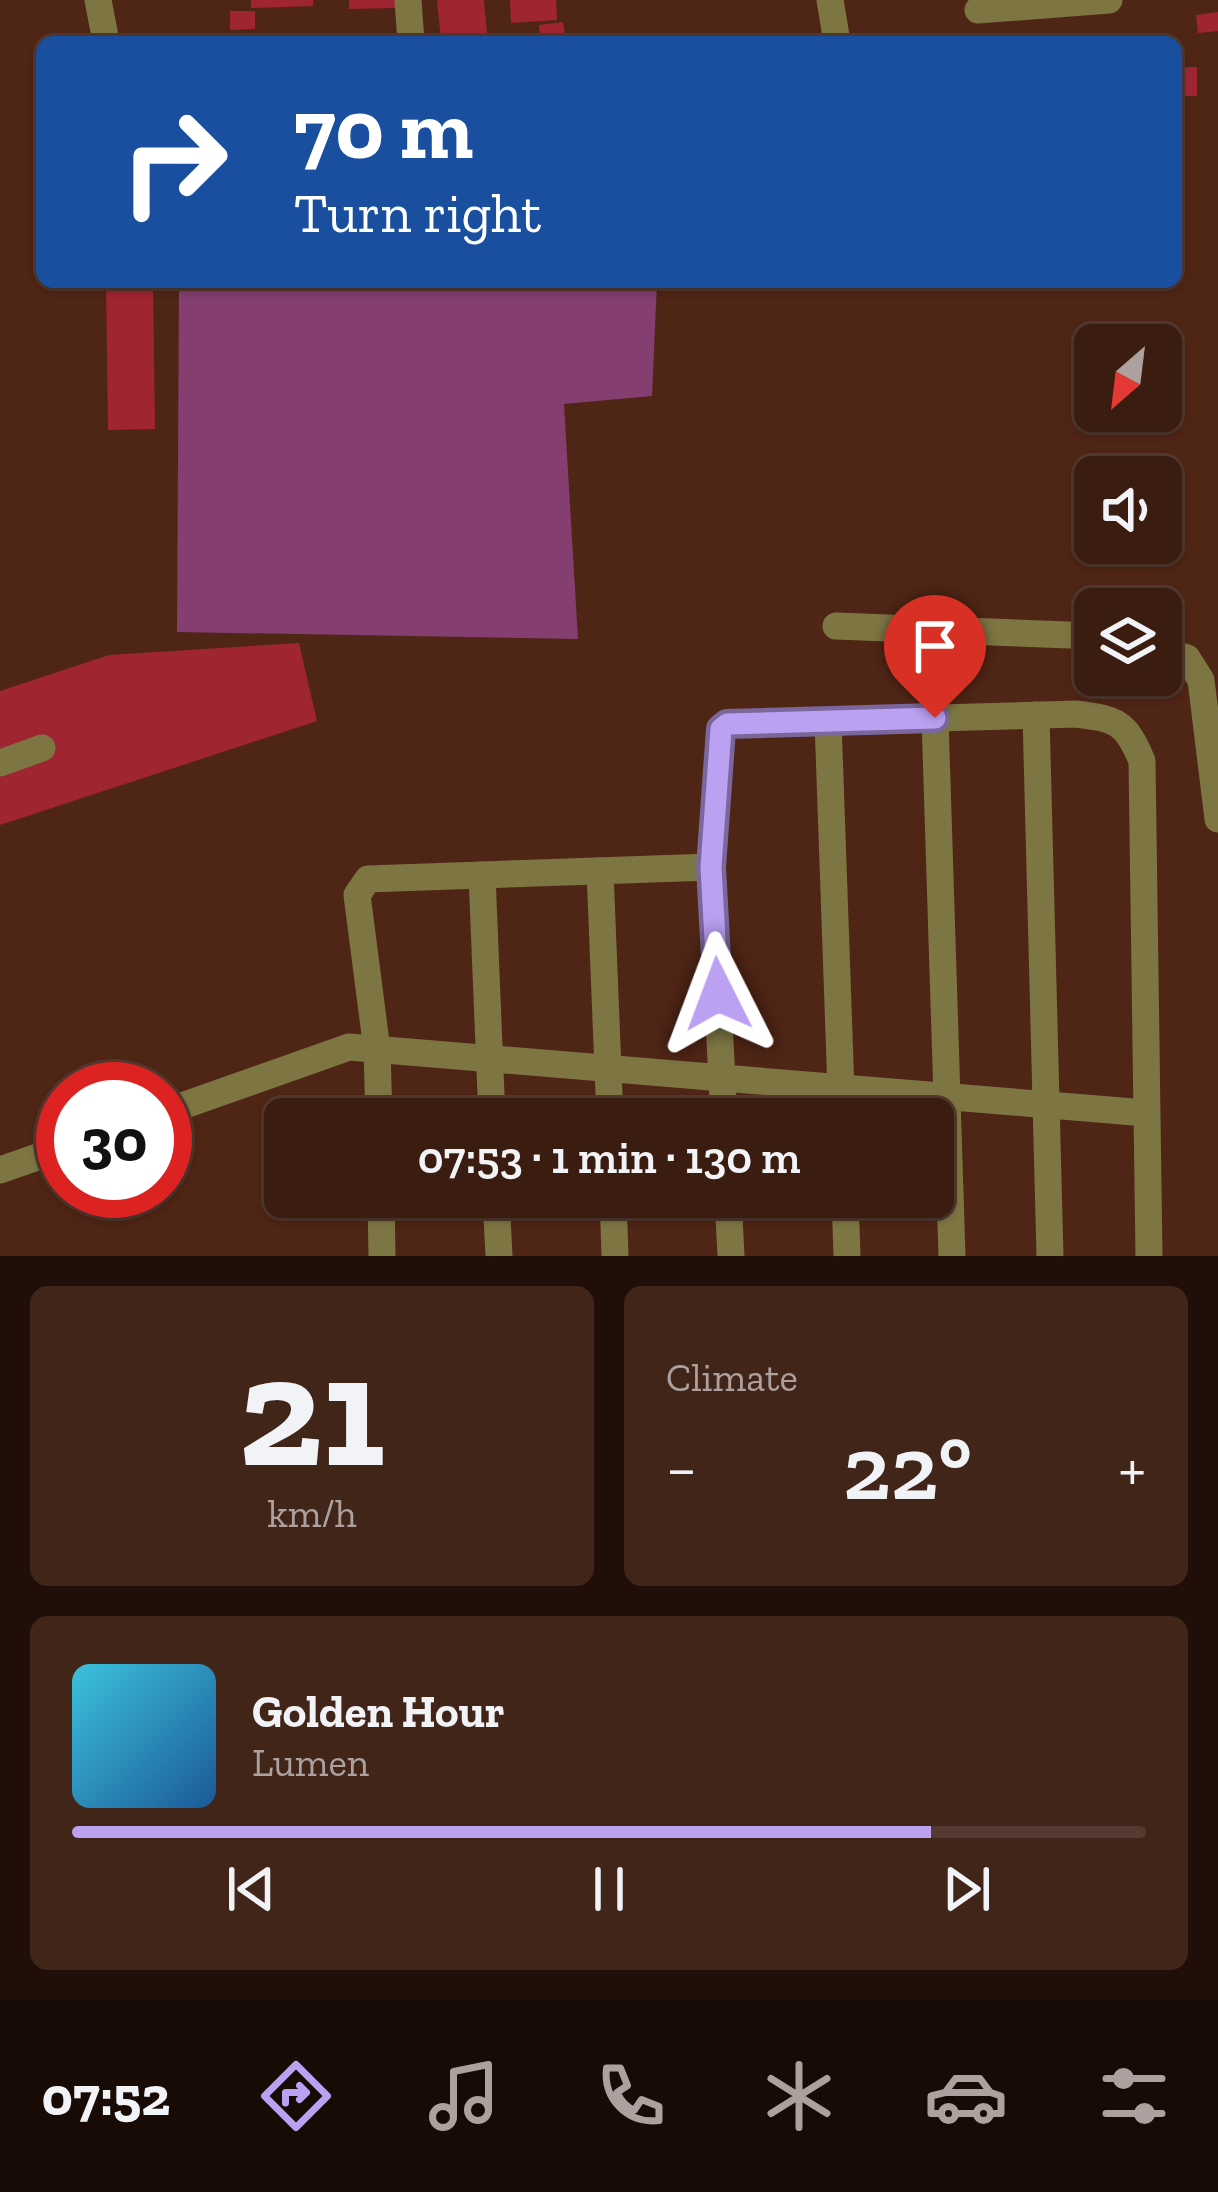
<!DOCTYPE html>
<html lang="en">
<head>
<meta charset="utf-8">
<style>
	body { margin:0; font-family:"Zilla Slab",serif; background:#422519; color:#f1f3f6; height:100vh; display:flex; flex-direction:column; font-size:45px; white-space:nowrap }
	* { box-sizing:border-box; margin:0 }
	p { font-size:39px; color:#aca19f }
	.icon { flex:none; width:66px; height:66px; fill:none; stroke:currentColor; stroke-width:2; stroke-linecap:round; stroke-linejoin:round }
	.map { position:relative; height:1256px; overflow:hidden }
	.drawer { display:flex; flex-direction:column; gap:30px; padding:30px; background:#200f09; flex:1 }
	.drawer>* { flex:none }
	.hud { position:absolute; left:36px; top:36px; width:1146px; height:252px; border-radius:18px; box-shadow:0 3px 9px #0004,0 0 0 3px #543a30; background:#1a4fa0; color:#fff; overflow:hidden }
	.needle { width:78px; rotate:208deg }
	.tools { position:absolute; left:1074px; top:324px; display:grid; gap:24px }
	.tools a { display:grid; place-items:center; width:108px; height:108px; border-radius:18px; background:#3b1c10; box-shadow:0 3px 9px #0004,0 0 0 3px #543a30; font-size:60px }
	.speed { position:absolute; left:36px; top:1062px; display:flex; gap:24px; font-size:60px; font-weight:700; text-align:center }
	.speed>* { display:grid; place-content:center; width:156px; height:156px; border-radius:50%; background:#3b1c10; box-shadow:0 3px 9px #0004,0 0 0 3px #543a30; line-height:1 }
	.speed .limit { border:18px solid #d22; background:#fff; color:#111 }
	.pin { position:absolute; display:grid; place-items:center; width:102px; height:102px; color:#fff; margin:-123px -51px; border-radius:50% 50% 50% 0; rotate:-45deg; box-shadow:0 0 12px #0007 }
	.pin .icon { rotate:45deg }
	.me { position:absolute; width:132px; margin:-66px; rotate:357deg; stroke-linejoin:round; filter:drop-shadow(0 0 9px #0008) }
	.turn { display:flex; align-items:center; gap:42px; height:252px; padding:0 60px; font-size:54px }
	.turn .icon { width:156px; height:156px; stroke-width:2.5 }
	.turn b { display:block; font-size:84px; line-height:102px }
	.big { font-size:90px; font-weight:600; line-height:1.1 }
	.drawer .widget { flex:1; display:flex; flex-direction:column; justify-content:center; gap:18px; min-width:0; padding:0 42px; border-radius:18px; background:#422519 }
	.drawer .dial { align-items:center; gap:0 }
	.dial b { font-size:156px; line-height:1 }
	.song { display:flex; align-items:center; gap:36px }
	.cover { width:144px; height:144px; border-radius:18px; background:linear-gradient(135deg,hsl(190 70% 55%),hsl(210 70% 35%)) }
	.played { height:12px; border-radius:6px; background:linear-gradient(90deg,#bca0f2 80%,#543a30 80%) }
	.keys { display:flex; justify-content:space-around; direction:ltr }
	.heat { display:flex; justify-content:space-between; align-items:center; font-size:66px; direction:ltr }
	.drawer .tiles { flex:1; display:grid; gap:30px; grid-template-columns:1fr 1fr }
	.widget:last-child { grid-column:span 2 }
	.trip { position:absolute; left:264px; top:1098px; width:690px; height:120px; border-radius:18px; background:#3b1c10; box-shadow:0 3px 9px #0004,0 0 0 3px #543a30; font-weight:600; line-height:120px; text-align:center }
	.tabs { display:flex; height:192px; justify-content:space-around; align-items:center; background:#180b06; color:#aca19f }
	.tabs .icon { width:84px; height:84px }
	.tabs .active { color:#bca0f2 }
	.tabs b { font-size:54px; color:#f1f3f6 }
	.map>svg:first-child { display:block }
</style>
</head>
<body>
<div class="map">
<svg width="1218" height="1256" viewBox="0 0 1218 1256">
	<rect width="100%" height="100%" fill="#4f2515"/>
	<path fill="#843e6f" d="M179,282H657L652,396L564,404L578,639L177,632Z"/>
	<g fill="#9f2532">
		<path d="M251,0H313V6L251,8Z"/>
		<path d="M349,0H395L396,8L349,9Z"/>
		<path d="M437,0H484L487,34L441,39Z"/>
		<path d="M510,0H556L557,20L511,23Z"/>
		<path d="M230,11H255V29L230,30Z"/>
		<path d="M1218,12V31L1198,33L1196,15Z"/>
		<path d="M563,22L566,41L541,42L539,25Z"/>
		<rect x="1176" y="67" width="21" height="29"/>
		<path d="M106,282H153L155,429L108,430Z"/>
		<path d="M299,643L317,721L0,825V691L109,655Z"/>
	</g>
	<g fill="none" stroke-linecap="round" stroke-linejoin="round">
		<g stroke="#7d7542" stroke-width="27">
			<path d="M98,0L106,42"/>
			<path d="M408,0L411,42"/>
			<path d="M830,0L837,42"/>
			<path d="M978,10L1109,0"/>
			<path d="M836,626L1095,636"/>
			<path d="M1161,650L1187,658L1201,680L1218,819"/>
			<path d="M1036,715L1050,1256"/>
			<path d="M935,718L952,1256"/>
			<path d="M828,721L842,1119"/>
			<path d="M0,763L42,748"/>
			<path d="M600,871L610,1119"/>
			<path d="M482,875L492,1119"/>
			<path d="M165,1112L349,1047L1146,1113"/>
			<path d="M379,1119L377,1050L357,895L368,879L711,867"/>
			<path d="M724,1119L711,867L721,729L727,724L1076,714C1117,719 1126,722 1142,761L1149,1256"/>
			<path d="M0,1170L63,1148"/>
			<path d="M381,1197L382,1256"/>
			<path d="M496,1197L499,1256"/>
			<path d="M530,1197L613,1202"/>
			<path d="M613,1197L615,1256"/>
			<path d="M728,1197L731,1256"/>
			<path d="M845,1197L847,1256"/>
		</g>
	</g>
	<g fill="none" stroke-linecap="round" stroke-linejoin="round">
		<defs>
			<path id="route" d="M718,994L711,867L721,729L727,724L935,718"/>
		</defs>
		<use href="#route" stroke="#7a689d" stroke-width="30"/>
		<use href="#route" stroke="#bca0f2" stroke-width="21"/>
	</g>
</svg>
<div class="tools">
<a><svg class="needle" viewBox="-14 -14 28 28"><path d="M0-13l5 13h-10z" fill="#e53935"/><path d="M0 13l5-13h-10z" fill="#aca19f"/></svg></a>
<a><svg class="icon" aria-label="sound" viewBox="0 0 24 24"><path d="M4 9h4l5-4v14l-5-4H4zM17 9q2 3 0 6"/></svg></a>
<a><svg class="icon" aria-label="layers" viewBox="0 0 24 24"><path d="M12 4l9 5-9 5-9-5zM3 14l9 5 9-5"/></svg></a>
</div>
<div class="speed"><div class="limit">30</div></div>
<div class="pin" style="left:935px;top:718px;background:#d93025"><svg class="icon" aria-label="arrive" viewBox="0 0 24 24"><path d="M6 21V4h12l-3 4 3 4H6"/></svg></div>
<svg class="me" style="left:718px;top:994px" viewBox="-20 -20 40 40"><path d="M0-17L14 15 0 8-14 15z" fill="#bca0f2" stroke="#fff" stroke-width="4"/></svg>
<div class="trip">07:53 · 1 min · 130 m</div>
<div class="hud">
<div class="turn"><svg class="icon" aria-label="right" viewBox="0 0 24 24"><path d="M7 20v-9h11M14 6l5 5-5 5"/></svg><div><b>70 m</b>Turn right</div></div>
</div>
</div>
<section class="drawer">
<div class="tiles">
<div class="widget dial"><b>21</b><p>km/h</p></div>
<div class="widget"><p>Climate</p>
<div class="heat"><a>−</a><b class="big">22°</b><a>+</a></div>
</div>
<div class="widget">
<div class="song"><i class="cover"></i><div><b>Golden Hour</b><p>Lumen</p></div></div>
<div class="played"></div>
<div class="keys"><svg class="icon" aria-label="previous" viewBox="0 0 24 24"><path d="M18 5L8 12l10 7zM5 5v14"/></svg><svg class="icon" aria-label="pause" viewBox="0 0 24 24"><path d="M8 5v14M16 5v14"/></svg><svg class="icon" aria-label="next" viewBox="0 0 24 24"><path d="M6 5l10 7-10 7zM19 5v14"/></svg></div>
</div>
</div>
</section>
<nav class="tabs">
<b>07:52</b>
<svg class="icon active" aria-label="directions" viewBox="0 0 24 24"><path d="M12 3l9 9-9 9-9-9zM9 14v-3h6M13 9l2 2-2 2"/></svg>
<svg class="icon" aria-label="music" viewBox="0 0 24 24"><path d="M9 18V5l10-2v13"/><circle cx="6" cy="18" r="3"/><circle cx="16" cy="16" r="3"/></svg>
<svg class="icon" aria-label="phone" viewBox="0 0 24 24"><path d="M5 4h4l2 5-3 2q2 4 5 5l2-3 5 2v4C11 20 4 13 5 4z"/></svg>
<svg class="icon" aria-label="climate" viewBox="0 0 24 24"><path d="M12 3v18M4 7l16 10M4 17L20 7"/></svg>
<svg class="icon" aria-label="car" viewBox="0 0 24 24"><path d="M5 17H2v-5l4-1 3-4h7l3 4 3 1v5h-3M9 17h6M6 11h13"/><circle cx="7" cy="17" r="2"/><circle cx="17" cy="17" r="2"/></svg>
<svg class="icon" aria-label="filters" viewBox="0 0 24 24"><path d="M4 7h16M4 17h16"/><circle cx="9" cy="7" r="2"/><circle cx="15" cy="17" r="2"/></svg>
</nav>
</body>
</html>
